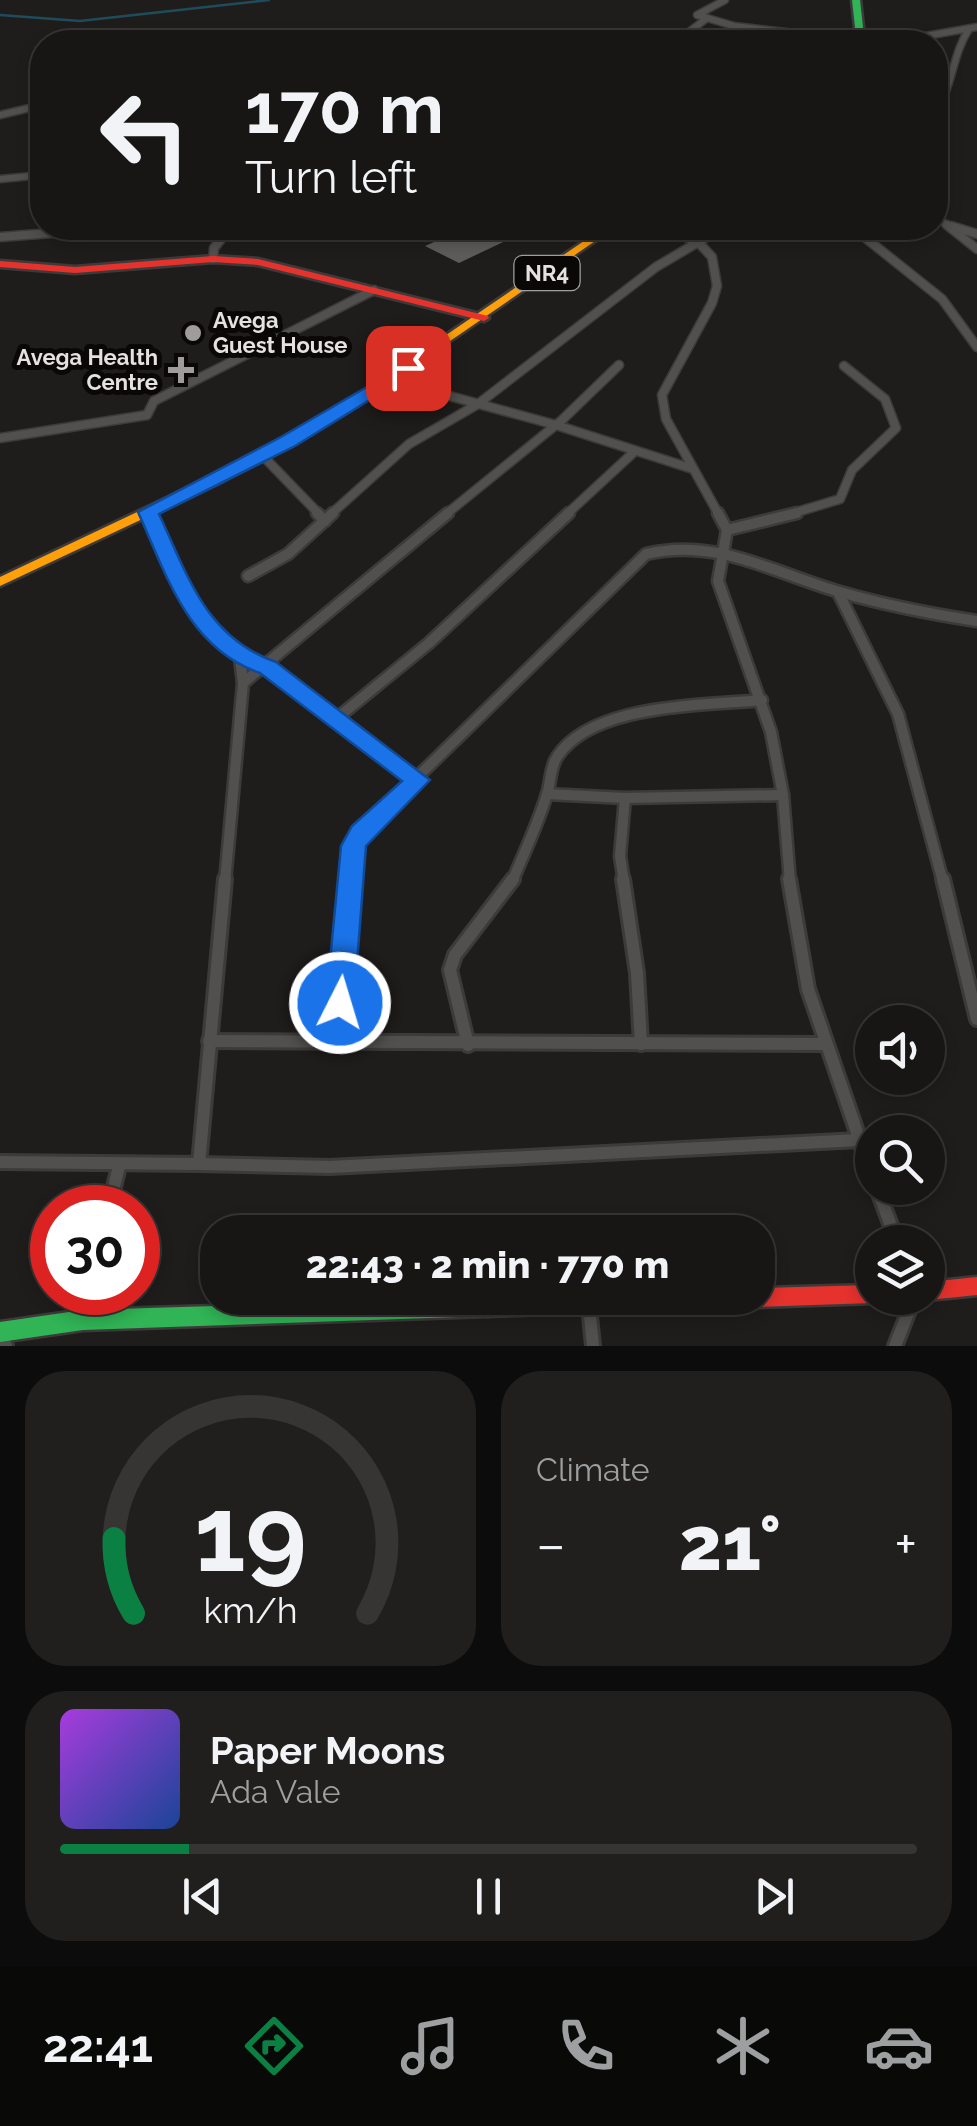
<!DOCTYPE html>
<html lang="en">
<head>
<meta charset="utf-8">
<style>
	body { margin:0; font-family:Raleway,sans-serif; background:#201f1e; color:#f1f3f6; height:100vh; display:flex; flex-direction:column; font-size:38px; white-space:nowrap }
	* { box-sizing:border-box; margin:0 }
	p { font-size:32px; color:#9e9fa0 }
	.icon { flex:none; width:55px; height:55px; fill:none; stroke:currentColor; stroke-width:2; stroke-linecap:round; stroke-linejoin:round }
	.map { position:relative; height:1346px; overflow:hidden }
	.panel { display:flex; flex-direction:column; gap:25px; padding:25px; background:#0d0c0c; flex:1 }
	.panel>* { flex:none }
	.hud { position:absolute; left:30px; top:30px; width:918px; height:210px; border-radius:40px; box-shadow:0 5px 15px #0003,0 0 0 2px #363534; background:#171615; color:#f1f3f6; overflow:hidden }
	.fabs { position:absolute; left:855px; top:1005px; display:grid; gap:20px }
	.fabs a { display:grid; place-items:center; width:90px; height:90px; border-radius:50%; background:#171615; box-shadow:0 5px 15px #0003,0 0 0 2px #363534; font-size:50px }
	.speed { position:absolute; left:30px; top:1185px; display:flex; gap:20px; font-size:50px; font-weight:700; text-align:center }
	.speed>* { display:grid; place-content:center; width:130px; height:130px; border-radius:50%; background:#171615; box-shadow:0 5px 15px #0003,0 0 0 2px #363534; line-height:1 }
	.speed .limit { border:15px solid #d22; background:#fff; color:#111 }
	.pin { position:absolute; display:grid; place-items:center; width:85px; height:85px; color:#fff; margin:-42px; border-radius:20px; box-shadow:0 5px 15px #0006 }
	.me { position:absolute; width:110px; margin:-55px; rotate:5deg; stroke-linejoin:round; filter:drop-shadow(0 0 8px #0008) }
	.turn { display:flex; align-items:center; gap:35px; height:210px; padding:0 50px; font-size:45px }
	.turn .icon { width:130px; height:130px; stroke-width:2.5 }
	.turn b { display:block; font-size:70px; line-height:85px }
	.big { font-size:75px; font-weight:800; line-height:1.1 }
	.panel .widget { flex:1; display:flex; flex-direction:column; justify-content:center; gap:15px; min-width:0; padding:0 35px; border-radius:40px; background:#201f1e }
	.panel .dial { align-items:center; gap:0 }
	.dial svg { height:260px; overflow:visible; fill:none; stroke:#363534; stroke-width:7; stroke-linecap:round; text-anchor:middle }
	.dial text { fill:#f1f3f6; stroke:none }
	.song { display:flex; align-items:center; gap:30px }
	.cover { width:120px; height:120px; border-radius:15px; background:linear-gradient(135deg,hsl(280 70% 55%),hsl(220 70% 35%)) }
	.played { height:10px; border-radius:5px; background:linear-gradient(90deg,#0b8043 15%,#363534 15%) }
	.keys { display:flex; justify-content:space-around; direction:ltr }
	.heat { display:flex; justify-content:space-between; align-items:center; font-size:55px; direction:ltr }
	.panel .tiles { flex:1; display:grid; gap:25px; grid-template-columns:1fr 1fr }
	.widget:last-child { grid-column:span 2 }
	.trip { position:absolute; left:200px; top:1215px; width:575px; height:100px; border-radius:40px; background:#171615; box-shadow:0 5px 15px #0003,0 0 0 2px #363534; font-weight:800; line-height:100px; text-align:center }
	.tab-bar { display:flex; height:160px; justify-content:space-around; align-items:center; background:#090908; color:#9e9fa0 }
	.tab-bar .icon { width:70px; height:70px }
	.tab-bar .current { color:#0b8043 }
	.tab-bar b { font-size:45px; color:#f1f3f6 }
	.map>svg:first-child { display:block }
</style>
</head>
<body>
<div class="map">
<svg width="977" height="1346" viewBox="0 0 977 1346">
	<rect width="100%" height="100%" fill="#1f1d1c"/>
	<g fill="none" stroke-linecap="round" stroke-linejoin="round">
		<path stroke="#1f4c5c" stroke-width="2.5" d="M0,15L80,21L269,0"/>
	</g>
	<path fill="#5e5c5b" d="M466,228H506L520,234L459,263L425,246Z"/>
	<g fill="none" stroke-linecap="round" stroke-linejoin="round">
		<defs>
			<g id="street-far3">
				<path d="M725,0L697,15L734,26L855,40"/>
				<path d="M652,42L660,36L682,37L706,19"/>
				<path d="M892,42L977,27"/>
				<path d="M935,113C953,87 952,55 969,29"/>
				<path d="M0,115L42,105"/>
				<path d="M0,179L42,175"/>
				<path d="M935,215L950,228"/>
				<path d="M951,226L956,228"/>
			</g>
			<g id="street-far2">
				<path d="M947,225L977,249"/>
				<path d="M951,226L977,234"/>
				<path d="M666,228L699,243L712,257L717,286L712,303L662,395L666,419L719,515"/>
				<path d="M853,228L942,299L977,347"/>
				<path d="M0,237L115,228"/>
				<path d="M213,259L214,248L225,234L223,228"/>
				<path d="M391,380L556,425L690,468"/>
				<path d="M0,438L147,415L154,401L374,290"/>
				<path d="M262,455L320,515"/>
				<path d="M330,515L409,444L478,404L656,267L722,228"/>
				<path d="M445,515L562,420L619,365"/>
				<path d="M566,515L634,452"/>
				<path d="M787,515L840,499L852,470L896,428L885,399L844,366"/>
			</g>
			<g id="street-far1">
				<path d="M148,513L195,607L240,658L243,683L225,882"/>
				<path d="M317,513L325,521"/>
				<path d="M718,513L727,530L718,581L771,732L783,795L790,882"/>
				<path d="M727,530L797,513"/>
				<path d="M248,576L288,554L333,513"/>
				<path d="M838,592L898,714L943,882"/>
				<path d="M240,658L268,667L418,780"/>
				<path d="M243,683L448,513"/>
				<path d="M336,719L429,643L569,513"/>
				<path d="M547,794L625,798L783,795"/>
				<path d="M351,882L354,846L361,832L646,554C716,537 774,573 840,592C885,605 931,614 977,621"/>
				<path d="M512,882C524,853 538,824 547,794C551,782 550,767 557,757C592,703 704,706 762,700"/>
				<path d="M624,882L620,856L625,798"/>
			</g>
			<g id="street">
				<path d="M623,879L637,973L641,1044"/>
				<path d="M789,879L808,989L872,1176"/>
				<path d="M943,879L977,1019"/>
				<path d="M209,1041L826,1044"/>
				<path d="M336,1043L351,879"/>
				<path d="M468,1045L450,970L455,955L513,879"/>
				<path d="M0,1162L199,1164L225,879"/>
				<path d="M199,1164L330,1167L859,1140"/>
				<path d="M877,1188L897,1242"/>
				<path d="M109,1208L119,1166"/>
				<path d="M589,1306L593,1346"/>
				<path d="M84,1320L90,1292"/>
				<path d="M0,1333L6,1346"/>
				<path d="M895,1346L914,1298"/>
			</g>
			<g id="fast">
				<path d="M852,0H860L863,27L859,42H851L855,27Z"/>
				<path d="M488,1298L495,1300L498,1307L495,1314L488,1316L83,1330L0,1342V1322L83,1310Z"/>
			</g>
			<path id="slow" d="M603,228H614L344,414L219,483L0,586V577L211,477L336,410Z"/>
			<g id="jam">
				<path d="M213,256L258,259L488,316L489,318L484,321L258,265L213,262L75,273L0,267V261L75,267Z"/>
				<path d="M977,1277V1295L928,1300L921,1298H928V1282Z"/>
				<path d="M872,1285V1298H880L879,1301L872,1303L488,1316L481,1314L478,1307L481,1300L488,1298H758V1288Z"/>
			</g>
		</defs>
		<use href="#street-far3" stroke="#3d3b3a" stroke-width="9"/>
		<use href="#street-far2" stroke="#3d3b3a" stroke-width="11"/>
		<use href="#street-far1" stroke="#3d3b3a" stroke-width="15"/>
		<use href="#street" stroke="#3d3b3a" stroke-width="18"/>
		<use href="#fast" stroke="#3d3b3a" stroke-width="5"/>
		<use href="#slow" stroke="#3d3b3a" stroke-width="5"/>
		<use href="#jam" stroke="#3d3b3a" stroke-width="5"/>
		<use href="#street-far3" stroke="#51504e" stroke-width="6"/>
		<use href="#street-far2" stroke="#51504e" stroke-width="8"/>
		<use href="#street-far1" stroke="#51504e" stroke-width="10"/>
		<use href="#street" stroke="#51504e" stroke-width="12"/>
		<use href="#fast" fill="#30b455" fill-rule="evenodd"/>
		<use href="#slow" fill="#ff9f0a" fill-rule="evenodd"/>
		<use href="#jam" fill="#e5322d" fill-rule="evenodd"/>
	</g>
	<path fill="#1a73e8" stroke="#114b97" stroke-width="2.5" d="M408,363L415,365V372L295,446L159,514C188,576 206,638 276,662L430,780L366,846L354,1003L350,1011L340,1015L330,1011L326,1003L341,846L352,826L402,781L260,673C188,648 167,576 138,512L281,437Z"/>
	<g fill="#9f9c9b" stroke="#090807" stroke-width="4">
		<circle cx="193" cy="333" r="10"/>
		<path d="M176 355h10v10h10v10h-10v10h-10v-10h-10v-10h10z"/>
	</g>
	<g text-anchor="middle" dominant-baseline="central" stroke-width="10" stroke-linejoin="round" paint-order="stroke">
		<rect fill="#090807" stroke="#a2a09f" stroke-width="2.5" x="514.5" y="256" width="65" height="34" rx="8"/>
		<g font-size="22" font-weight="bold" fill="#e4e1e0">
			<text x="547" y="273">NR4</text>
		</g>
		<g font-size="22" font-weight="bold" fill="#e4e1e0" stroke="#090807" text-anchor="start">
			<text x="213" y="320">Avega<tspan x="213" dy="25">Guest House</tspan></text>
			<text x="158" y="357" text-anchor="end">Avega Health<tspan x="158" dy="25">Centre</tspan></text>
		</g>
	</g>
</svg>
<div class="fabs">
<a><svg class="icon" aria-label="sound" viewBox="0 0 24 24"><path d="M4 9h4l5-4v14l-5-4H4zM17 9q2 3 0 6"/></svg></a>
<a><svg class="icon" aria-label="search" viewBox="0 0 24 24"><circle cx="10" cy="10" r="6"/><path d="M15 15l6 6"/></svg></a>
<a><svg class="icon" aria-label="layers" viewBox="0 0 24 24"><path d="M12 4l9 5-9 5-9-5zM3 14l9 5 9-5"/></svg></a>
</div>
<div class="speed"><div class="limit">30</div></div>
<div class="pin" style="left:408px;top:368px;background:#d93025"><svg class="icon" aria-label="arrive" viewBox="0 0 24 24"><path d="M6 21V4h12l-3 4 3 4H6"/></svg></div>
<svg class="me" style="left:340px;top:1003px" viewBox="-20 -20 40 40"><circle r="17" fill="#1a73e8" stroke="#fff" stroke-width="3"/><path d="M0-11L8 9 0 5-8 9z" fill="#fff"/></svg>
<div class="trip">22:43 · 2 min · 770 m</div>
<div class="hud">
<div class="turn"><svg class="icon" aria-label="left" viewBox="0 0 24 24"><path d="M17 20v-9H6M10 6l-5 5 5 5"/></svg><div><b>170 m</b>Turn left</div></div>
</div>
</div>
<section class="panel">
<div class="tiles">
<div class="widget dial"><svg viewBox="0 0 100 80">
<path d="M14 69A42 42 0 1 1 86 69"/>
<path d="M14 69A42 42 0 0 1 8 46" stroke="#0b8043"/>
<text x="50" y="56" font-size="32" font-weight="700">19</text>
<text x="50" y="72" font-size="11">km/h</text>
</svg></div>
<div class="widget"><p>Climate</p>
<div class="heat"><a>−</a><b class="big">21°</b><a>+</a></div>
</div>
<div class="widget">
<div class="song"><i class="cover"></i><div><b>Paper Moons</b><p>Ada Vale</p></div></div>
<div class="played"></div>
<div class="keys"><svg class="icon" aria-label="previous" viewBox="0 0 24 24"><path d="M18 5L8 12l10 7zM5 5v14"/></svg><svg class="icon" aria-label="pause" viewBox="0 0 24 24"><path d="M8 5v14M16 5v14"/></svg><svg class="icon" aria-label="next" viewBox="0 0 24 24"><path d="M6 5l10 7-10 7zM19 5v14"/></svg></div>
</div>
</div>
</section>
<nav class="tab-bar">
<b>22:41</b>
<svg class="icon current" aria-label="directions" viewBox="0 0 24 24"><path d="M12 3l9 9-9 9-9-9zM9 14v-3h6M13 9l2 2-2 2"/></svg>
<svg class="icon" aria-label="music" viewBox="0 0 24 24"><path d="M9 18V5l10-2v13"/><circle cx="6" cy="18" r="3"/><circle cx="16" cy="16" r="3"/></svg>
<svg class="icon" aria-label="phone" viewBox="0 0 24 24"><path d="M5 4h4l2 5-3 2q2 4 5 5l2-3 5 2v4C11 20 4 13 5 4z"/></svg>
<svg class="icon" aria-label="climate" viewBox="0 0 24 24"><path d="M12 3v18M4 7l16 10M4 17L20 7"/></svg>
<svg class="icon" aria-label="car" viewBox="0 0 24 24"><path d="M5 17H2v-5l4-1 3-4h7l3 4 3 1v5h-3M9 17h6M6 11h13"/><circle cx="7" cy="17" r="2"/><circle cx="17" cy="17" r="2"/></svg>
</nav>
</body>
</html>
